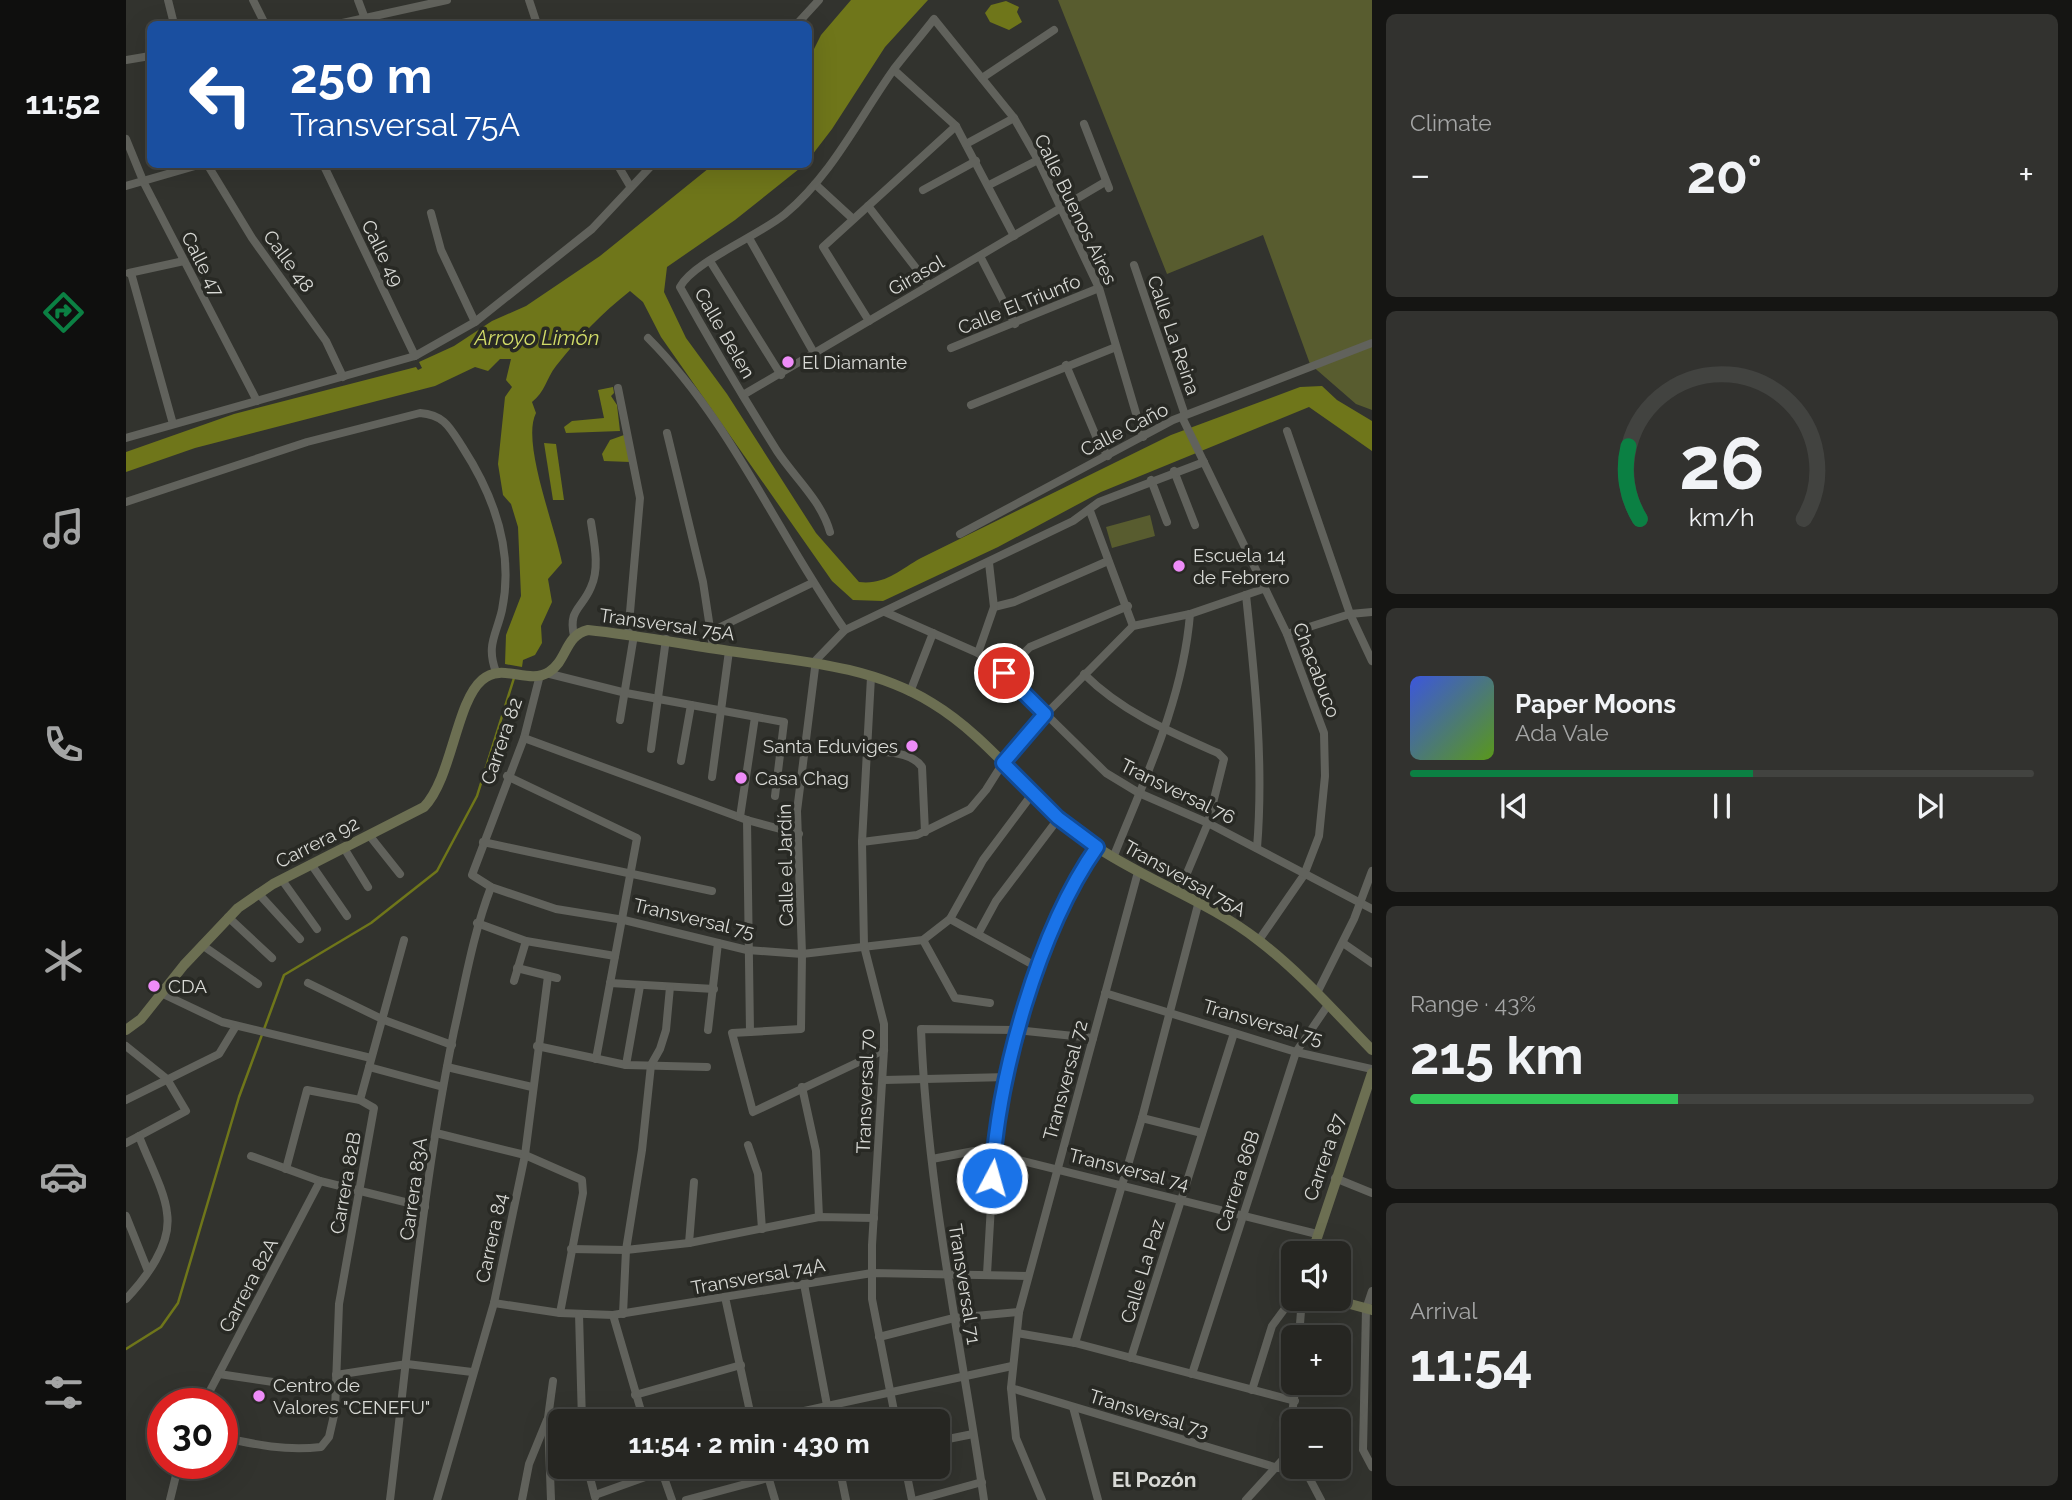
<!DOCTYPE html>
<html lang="en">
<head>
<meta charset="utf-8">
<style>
	body { margin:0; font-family:Raleway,sans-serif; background:#32322f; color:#f1f3f6; height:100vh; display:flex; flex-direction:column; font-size:26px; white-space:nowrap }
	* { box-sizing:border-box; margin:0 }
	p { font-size:23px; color:#a4a5a5 }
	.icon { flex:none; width:38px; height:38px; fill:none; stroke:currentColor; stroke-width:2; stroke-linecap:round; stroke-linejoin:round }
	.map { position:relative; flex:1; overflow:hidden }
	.side { display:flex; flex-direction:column; gap:14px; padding:14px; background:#151513; width:700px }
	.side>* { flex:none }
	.banner { position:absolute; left:21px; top:21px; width:665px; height:147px; border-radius:10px; box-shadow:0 7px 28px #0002,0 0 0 2px #424340; background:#1a4fa0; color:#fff; overflow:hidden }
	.fabs { position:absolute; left:1155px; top:1241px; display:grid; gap:14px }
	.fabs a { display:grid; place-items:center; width:70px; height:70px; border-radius:10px; background:#262622; box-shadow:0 7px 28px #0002,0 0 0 2px #424340; font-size:35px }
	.speed { position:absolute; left:21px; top:1388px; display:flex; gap:14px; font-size:35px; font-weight:700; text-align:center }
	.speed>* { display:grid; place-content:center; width:91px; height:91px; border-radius:50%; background:#262622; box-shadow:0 7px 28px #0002,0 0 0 2px #424340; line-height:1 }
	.speed .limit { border:10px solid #d22; background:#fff; color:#111 }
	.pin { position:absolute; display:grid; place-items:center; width:60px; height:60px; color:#fff; margin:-30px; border:4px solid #fff; border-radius:50%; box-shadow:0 2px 7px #0007 }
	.me { position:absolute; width:77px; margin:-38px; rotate:6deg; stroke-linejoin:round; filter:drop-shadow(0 0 5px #0008) }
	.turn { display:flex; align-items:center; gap:24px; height:147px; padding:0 28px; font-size:32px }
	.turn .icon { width:91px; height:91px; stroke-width:2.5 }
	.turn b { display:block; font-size:49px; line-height:60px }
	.big { font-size:52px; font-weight:700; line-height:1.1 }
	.side .tile { flex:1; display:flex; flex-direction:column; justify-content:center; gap:10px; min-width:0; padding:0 24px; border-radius:10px; background:#32322f }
	.side .dial { align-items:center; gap:0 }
	.dial svg { height:182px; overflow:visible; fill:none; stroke:#424340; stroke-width:7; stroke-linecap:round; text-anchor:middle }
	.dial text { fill:#f1f3f6; stroke:none }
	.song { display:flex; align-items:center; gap:21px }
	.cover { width:84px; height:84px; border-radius:10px; background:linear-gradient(135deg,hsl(230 70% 55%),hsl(90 70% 35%)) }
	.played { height:7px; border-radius:4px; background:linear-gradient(90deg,#0b8043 55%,#424340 55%) }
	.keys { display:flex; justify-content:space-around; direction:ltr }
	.heat { display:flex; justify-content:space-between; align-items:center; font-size:38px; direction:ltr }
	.charge { height:10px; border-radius:5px; background:linear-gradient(90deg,#34c759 43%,#424340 0) }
	.trip { position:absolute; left:422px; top:1409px; width:402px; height:70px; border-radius:10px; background:#262622; box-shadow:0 7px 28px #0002,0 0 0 2px #424340; font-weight:700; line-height:70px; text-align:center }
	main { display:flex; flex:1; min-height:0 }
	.dock { display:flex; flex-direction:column; width:126px; justify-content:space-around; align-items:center; background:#0f0f0e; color:#a4a5a5 }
	.dock .icon { width:49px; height:49px }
	.dock .selected { color:#0b8043 }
	.dock b { font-size:32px; color:#f1f3f6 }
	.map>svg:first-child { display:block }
</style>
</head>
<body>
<main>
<nav class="dock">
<b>11:52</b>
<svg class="icon selected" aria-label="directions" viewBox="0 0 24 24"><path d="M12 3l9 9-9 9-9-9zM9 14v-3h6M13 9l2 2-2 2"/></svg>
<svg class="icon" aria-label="music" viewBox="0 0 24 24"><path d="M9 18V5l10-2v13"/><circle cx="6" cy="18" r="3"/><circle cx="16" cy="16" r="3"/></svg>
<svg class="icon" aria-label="phone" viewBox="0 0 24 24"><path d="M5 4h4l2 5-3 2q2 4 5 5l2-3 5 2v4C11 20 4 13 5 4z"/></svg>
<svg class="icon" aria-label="climate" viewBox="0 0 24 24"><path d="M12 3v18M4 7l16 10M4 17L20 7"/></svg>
<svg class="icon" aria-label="car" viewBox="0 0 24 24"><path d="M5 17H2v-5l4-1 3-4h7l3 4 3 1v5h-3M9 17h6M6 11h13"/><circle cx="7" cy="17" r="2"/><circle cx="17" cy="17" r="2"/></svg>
<svg class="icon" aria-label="filters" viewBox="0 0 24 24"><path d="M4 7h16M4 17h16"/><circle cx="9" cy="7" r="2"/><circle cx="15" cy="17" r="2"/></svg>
</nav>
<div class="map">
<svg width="1246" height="1500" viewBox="0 0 1246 1500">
	<rect width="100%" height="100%" fill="#32332e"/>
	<g fill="#585c2f">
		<path d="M932,0H1246V410L1230,404L1184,364L1137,235L1041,274Z"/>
		<path d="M1024,515L1029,536L986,548L980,527Z"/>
	</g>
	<g fill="#6f761a">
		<path d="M725,0H802L759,47L706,129L683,159V59L695,35Z"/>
		<path d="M880,1L893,7L891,12L896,22L883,30L864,22L859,13L865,5Z"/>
		<path d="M588,164L678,165L609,220L541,267L538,292L560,338L601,394L690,533L733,582C760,585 773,570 795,558L1045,435L1174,387L1196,386L1211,400L1246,421V451L1183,407L975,492L872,547L757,601L727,600L706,581L535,337L517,302L504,291C476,313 452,338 430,366C420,379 419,392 406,402L410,413C395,442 429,526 436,563L422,579L426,602L415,626L416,643L409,655L397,660L396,667L379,664L380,635L395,596L392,527L385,504L377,495L372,464L379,397L386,387L380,380L385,359H374L362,371L349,367L309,386L69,448L0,472V452L108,414L290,367L292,370L296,368L293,362L328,346L366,321L400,306L474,256Z"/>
		<path d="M487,387L488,393L485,396L491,405L494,431L440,433L438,427L446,421L478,418L472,390Z"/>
		<path d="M498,435L504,462L478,461L476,454L484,440Z"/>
		<path d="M418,443L430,444L438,500H427Z"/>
	</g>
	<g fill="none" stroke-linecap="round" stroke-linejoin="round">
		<path stroke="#6f761a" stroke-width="2.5" d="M0,1349L35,1327L52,1303L113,1097L158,975L245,923L311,871L351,796L388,678"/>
		<g stroke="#61625c" stroke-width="8">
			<path d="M42,0L48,24"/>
			<path d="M127,0L139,24"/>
			<path d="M232,0L241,24"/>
			<path d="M403,0L411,24"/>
			<path d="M212,24L321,0"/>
			<path d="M671,24L693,0"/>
			<path d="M0,60L24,56"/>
			<path d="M768,70L830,126L888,236"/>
			<path d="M856,78L928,30"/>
			<path d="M958,124L983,188"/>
			<path d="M0,139L18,183L131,401"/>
			<path d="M840,144L888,118"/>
			<path d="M81,164L126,238L200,341L217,377"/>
			<path d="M197,164L289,356"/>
			<path d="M491,164L504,186"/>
			<path d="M689,184L727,219"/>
			<path d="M863,185L912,160"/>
			<path d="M0,186L76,164"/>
			<path d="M797,190L850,161"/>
			<path d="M742,206L803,285"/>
			<path d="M305,213L315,250L349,322"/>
			<path d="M623,238L688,353"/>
			<path d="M854,256L889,324"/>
			<path d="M584,261L655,375"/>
			<path d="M1008,265L1059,415"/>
			<path d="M3,273L58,261"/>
			<path d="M5,273L47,424"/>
			<path d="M743,321L697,247L830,126"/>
			<path d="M522,338C605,421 652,535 719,630"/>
			<path d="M825,348L973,288"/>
			<path d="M940,365L972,441L982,456"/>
			<path d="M492,388L514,498L502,635"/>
			<path d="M617,395L979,182"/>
			<path d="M845,405L990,347"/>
			<path d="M1056,417L1161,634L1198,733L1199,776L1193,836L1178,875L1133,940"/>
			<path d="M1161,431L1224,614L1246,661"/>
			<path d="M541,433L577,582L587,648"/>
			<path d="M0,438L289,356L349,322L466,229L527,164"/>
			<path d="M1048,471L1069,525"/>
			<path d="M1025,480L1041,522"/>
			<path d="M0,502L181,442L294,413C319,415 324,428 337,448C368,496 388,552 376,610C370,636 360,645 370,672"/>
			<path d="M964,511L1007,626"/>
			<path d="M704,532C695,500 668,477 651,451C617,397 585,343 554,287C567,262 634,235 659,214C706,175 733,118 768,69C781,52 795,36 808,19L888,118L912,160L973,288L1017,437"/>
			<path d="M834,534L1047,420L1246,343"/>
			<path d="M1120,595C1129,680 1138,763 1131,848"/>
			<path d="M868,607L888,602L982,561"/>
			<path d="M759,612L852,653L878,673L980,773L1013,793L1082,823L1246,909"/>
			<path d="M584,632L686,583"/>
			<path d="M1161,634L1224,614L1246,612"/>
			<path d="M448,636C442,609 456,609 465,587C474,568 468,542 465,522"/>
			<path d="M852,653L868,607L863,563"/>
			<path d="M420,673L500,693L658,722L649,796"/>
			<path d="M878,673L904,647L1002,606"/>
			<path d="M958,674C996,712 1044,732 1092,753L1098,759L1082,823L1053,892"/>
			<path d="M414,675L398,738L346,875L365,887L430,909L498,920L621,950L676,954L797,940L824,919L857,860L907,793"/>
			<path d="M745,677L736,842L738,946L758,1024V1050L746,1245V1299L770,1421"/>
			<path d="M784,692L807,633"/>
			<path d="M494,720L508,635"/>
			<path d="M398,738L621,820L673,834"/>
			<path d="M525,749L540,639"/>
			<path d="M741,750C759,753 785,751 796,767L799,832"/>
			<path d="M555,761L565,705"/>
			<path d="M381,776L511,838L470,1059"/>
			<path d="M586,777L603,651"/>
			<path d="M614,817L629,717"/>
			<path d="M621,820L624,1032"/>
			<path d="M243,835L274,874"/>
			<path d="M357,842L586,891"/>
			<path d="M736,842L791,835L844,809L860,790L877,763L920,714L1007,626L1064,614L1137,589"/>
			<path d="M218,848L242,887"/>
			<path d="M987,858C1019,778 1057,700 1064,614"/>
			<path d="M185,864L221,916"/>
			<path d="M156,880L191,929"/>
			<path d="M132,893L174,939"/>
			<path d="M102,917L146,958"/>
			<path d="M824,919L913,968"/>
			<path d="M351,923L400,941L489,956"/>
			<path d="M852,934L870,901L932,819"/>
			<path d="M797,940L829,998L864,1003"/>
			<path d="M1217,943L1246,963"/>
			<path d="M76,945L132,984"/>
			<path d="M391,968L431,978"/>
			<path d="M388,981L400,941"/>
			<path d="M182,983L258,1020L326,1045"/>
			<path d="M484,983L588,989"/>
			<path d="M979,993L1170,1052L1246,1069"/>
			<path d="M1191,993L1228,919L1246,871"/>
			<path d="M37,994L96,1022L245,1058"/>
			<path d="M582,1030L592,943"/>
			<path d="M0,1046L41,1079L60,1111L0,1143"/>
			<path d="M411,1046L500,1065L581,1067"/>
			<path d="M758,1050L627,1112L606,1033L675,1029L676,954L671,811L690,660L719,630L947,521L973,502L1078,462"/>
			<path d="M500,1065L514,986"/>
			<path d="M243,1067L317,1087"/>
			<path d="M321,1067L406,1087"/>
			<path d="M758,1080L882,1077"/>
			<path d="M676,1087L690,1151L693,1217"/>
			<path d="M0,1100L93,1054L110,1026"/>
			<path d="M234,1100L278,940"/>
			<path d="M1016,1118L1076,1133"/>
			<path d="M310,1133L399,1155L456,1180L457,1193L434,1313"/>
			<path d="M622,1145L632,1174L636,1229"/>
			<path d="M125,1156L194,1181L299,1207"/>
			<path d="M806,1159L848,1151L868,1154L1191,1234"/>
			<path d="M1209,1178L1246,1193"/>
			<path d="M0,1216L22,1271"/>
			<path d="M563,1243L568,1182"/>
			<path d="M445,1249L500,1250L563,1243L693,1217L748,1218"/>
			<path d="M861,1274L868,1154L890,1030L947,887L971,847"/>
			<path d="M678,1284L704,1421"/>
			<path d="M1246,1291L1240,1309L1237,1450L1246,1467"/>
			<path d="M599,1297L626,1421"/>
			<path d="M0,1299C20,1278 46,1244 41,1213C39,1191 21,1158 13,1136"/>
			<path d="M368,1303L434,1313L487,1315L746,1273L902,1276"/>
			<path d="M453,1314L456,1421"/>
			<path d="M497,1314L500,1250L516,1150L525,1065L534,1049L540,1030L544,987"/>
			<path d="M487,1315L518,1421"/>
			<path d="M891,1333L949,1343L1169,1401"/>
			<path d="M753,1337L828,1318L893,1312"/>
			<path d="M1173,1337L1176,1298"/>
			<path d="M949,1343L1016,1118L1073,901"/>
			<path d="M1005,1358L1108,1033"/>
			<path d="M93,1374L147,1382"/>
			<path d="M1066,1374L1170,1052L1202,1005"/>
			<path d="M210,1375L281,1364L346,1372"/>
			<path d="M885,1388L1152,1468"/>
			<path d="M1126,1390L1146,1326L1160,1307"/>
			<path d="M509,1395L615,1365"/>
			<path d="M77,1404L194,1181"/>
			<path d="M947,1407L972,1500"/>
			<path d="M632,1421L886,1366"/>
			<path d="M96,1437C130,1445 160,1451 195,1447L203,1437L209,1411L213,1304L248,1108L234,1100L181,1090L160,1169"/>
			<path d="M812,1441L847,1434"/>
			<path d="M461,1466L469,1497"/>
			<path d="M639,1466L649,1500"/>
			<path d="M713,1466L720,1500"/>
			<path d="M779,1466L786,1500"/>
			<path d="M1177,1466L1195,1500"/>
			<path d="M535,1469L546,1500"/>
			<path d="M469,1495L536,1471"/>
			<path d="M44,1500L53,1463"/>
			<path d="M264,1500C283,1344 296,1185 328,1031C339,983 347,934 365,887"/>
			<path d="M311,1500L368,1303L399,1155L422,976"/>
			<path d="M396,1500L403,1464L421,1420"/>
			<path d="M425,1500L422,1418L427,1381"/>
			<path d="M560,1500L642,1478"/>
			<path d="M791,1500L856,1482"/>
			<path d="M858,1500C835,1343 801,1188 795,1029L890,1030L967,1038"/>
			<path d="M916,1500L890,1438L885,1388L893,1312L1012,872"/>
			<path d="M1120,1500L1161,1455L1170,1382"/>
		</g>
		<g stroke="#6c6f52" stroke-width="10">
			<path d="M0,1030L15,1019L58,965L112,908L147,884L298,807C326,778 330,702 356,680C376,662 402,685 423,672C441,661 439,635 462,630C509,635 556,644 603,651C672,661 744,665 806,703C869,741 910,808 972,848C1024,882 1083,902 1132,940C1174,972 1210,1013 1246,1050"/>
			<path d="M1186,1253L1246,1073"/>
			<path d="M1202,1298L1246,1310"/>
		</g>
	</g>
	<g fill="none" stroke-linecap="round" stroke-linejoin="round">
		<defs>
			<path id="route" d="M866,1178C872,1076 912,931 971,847L932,818L877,763L919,714L878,673"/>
		</defs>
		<use href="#route" stroke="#114b97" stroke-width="18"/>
		<use href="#route" stroke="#1a73e8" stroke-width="12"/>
	</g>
	<g fill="#ee8cf8" stroke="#282924" stroke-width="2.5">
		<circle cx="662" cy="362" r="7"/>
		<circle cx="1053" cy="566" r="7"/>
		<circle cx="786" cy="746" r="7"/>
		<circle cx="615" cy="778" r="7"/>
		<circle cx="28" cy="986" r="7"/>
		<circle cx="133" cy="1396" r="7"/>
	</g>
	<g text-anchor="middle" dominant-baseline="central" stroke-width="7" stroke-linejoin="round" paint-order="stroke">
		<g font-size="19" fill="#d8d9d5" stroke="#282924">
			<text transform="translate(950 209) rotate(64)">Calle Buenos Aires</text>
			<text transform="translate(257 253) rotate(64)">Calle 49</text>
			<text transform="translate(163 261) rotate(54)">Calle 48</text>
			<text transform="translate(77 264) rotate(63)">Calle 47</text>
			<text transform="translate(790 275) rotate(-30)">Girasol</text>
			<text transform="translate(893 304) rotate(-22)">Calle El Triunfo</text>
			<text transform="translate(599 333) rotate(60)">Calle Belen</text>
			<text transform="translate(1048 335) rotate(71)">Calle La Reina</text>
			<text transform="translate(998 429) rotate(-27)">Calle Caño</text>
			<text transform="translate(541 624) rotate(8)">Transversal 75A</text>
			<text transform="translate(1191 670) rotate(69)">Chacabuco</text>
			<text transform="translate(375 741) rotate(-71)">Carrera 82</text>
			<text transform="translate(1052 791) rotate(26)">Transversal 76</text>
			<text transform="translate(191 842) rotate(-27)">Carrera 92</text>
			<text transform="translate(659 865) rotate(-91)">Calle el Jardín</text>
			<text transform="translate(1059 878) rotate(29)">Transversal 75A</text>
			<text transform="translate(568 918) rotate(13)">Transversal 75</text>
			<text transform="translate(1137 1022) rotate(16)">Transversal 75</text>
			<text transform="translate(939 1080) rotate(-75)">Transversal 72</text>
			<text transform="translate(739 1091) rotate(-88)">Transversal 70</text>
			<text transform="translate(1198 1157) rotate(-71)">Carrera 87</text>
			<text transform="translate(1003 1169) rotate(14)">Transversal 74</text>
			<text transform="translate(1111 1181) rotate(-72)">Carrera 86B</text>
			<text transform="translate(219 1183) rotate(-80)">Carrera 82B</text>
			<text transform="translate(287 1189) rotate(-82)">Carrera 83A</text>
			<text transform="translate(365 1238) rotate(-78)">Carrera 84</text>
			<text transform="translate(1016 1271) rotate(-73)">Calle La Paz</text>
			<text transform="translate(632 1276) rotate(-10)">Transversal 74A</text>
			<text transform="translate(839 1284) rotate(81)">Transversal 71</text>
			<text transform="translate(122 1285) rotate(-62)">Carrera 82A</text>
			<text transform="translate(1023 1413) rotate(17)">Transversal 73</text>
		</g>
		<g font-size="19" fill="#d8d9d5" stroke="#282924" text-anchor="start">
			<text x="676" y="362">El Diamante</text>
			<text x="1067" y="555">Escuela 14<tspan x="1067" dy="22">de Febrero</tspan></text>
			<text x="772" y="746" text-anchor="end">Santa Eduviges</text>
			<text x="629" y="778">Casa Chag</text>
			<text x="42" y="986">CDA</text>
			<text x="147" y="1385">Centro de<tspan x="147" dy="22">Valores "CENEFU"</tspan></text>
		</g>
		<g font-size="21" font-style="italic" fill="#d1db68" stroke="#282924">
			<text x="411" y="337">Arroyo Limón</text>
		</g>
		<g font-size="21" font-weight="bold" fill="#d8d9d5" stroke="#282924">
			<text x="1028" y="1479">El Pozón</text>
		</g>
	</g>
</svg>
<div class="fabs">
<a><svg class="icon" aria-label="sound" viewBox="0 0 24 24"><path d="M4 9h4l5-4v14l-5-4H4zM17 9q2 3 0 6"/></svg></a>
<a>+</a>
<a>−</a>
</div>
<div class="speed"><div class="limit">30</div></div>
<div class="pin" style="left:878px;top:673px;background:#d93025"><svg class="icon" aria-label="arrive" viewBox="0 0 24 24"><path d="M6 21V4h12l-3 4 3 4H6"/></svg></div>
<svg class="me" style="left:866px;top:1178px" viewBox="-20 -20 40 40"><circle r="17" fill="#1a73e8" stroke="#fff" stroke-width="3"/><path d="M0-11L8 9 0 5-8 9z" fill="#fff"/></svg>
<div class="trip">11:54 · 2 min · 430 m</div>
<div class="banner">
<div class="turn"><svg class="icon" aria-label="left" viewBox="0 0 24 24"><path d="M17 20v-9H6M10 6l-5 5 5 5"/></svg><div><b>250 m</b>Transversal 75A</div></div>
</div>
</div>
<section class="side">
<div class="tile"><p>Climate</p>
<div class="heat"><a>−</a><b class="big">20°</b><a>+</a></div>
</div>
<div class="tile dial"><svg viewBox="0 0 100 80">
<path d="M14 69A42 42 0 1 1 86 69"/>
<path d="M14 69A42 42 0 0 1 9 37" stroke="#0b8043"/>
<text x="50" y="56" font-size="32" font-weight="700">26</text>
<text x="50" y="72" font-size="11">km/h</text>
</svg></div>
<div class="tile">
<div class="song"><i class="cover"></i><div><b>Paper Moons</b><p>Ada Vale</p></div></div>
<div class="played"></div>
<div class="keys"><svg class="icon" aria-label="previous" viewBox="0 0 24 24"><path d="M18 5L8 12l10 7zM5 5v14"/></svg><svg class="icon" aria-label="pause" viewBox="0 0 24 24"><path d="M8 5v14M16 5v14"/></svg><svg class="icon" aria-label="next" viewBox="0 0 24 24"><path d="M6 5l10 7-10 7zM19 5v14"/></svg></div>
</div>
<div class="tile"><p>Range · 43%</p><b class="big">215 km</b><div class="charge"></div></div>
<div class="tile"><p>Arrival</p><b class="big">11:54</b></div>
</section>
</main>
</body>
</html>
